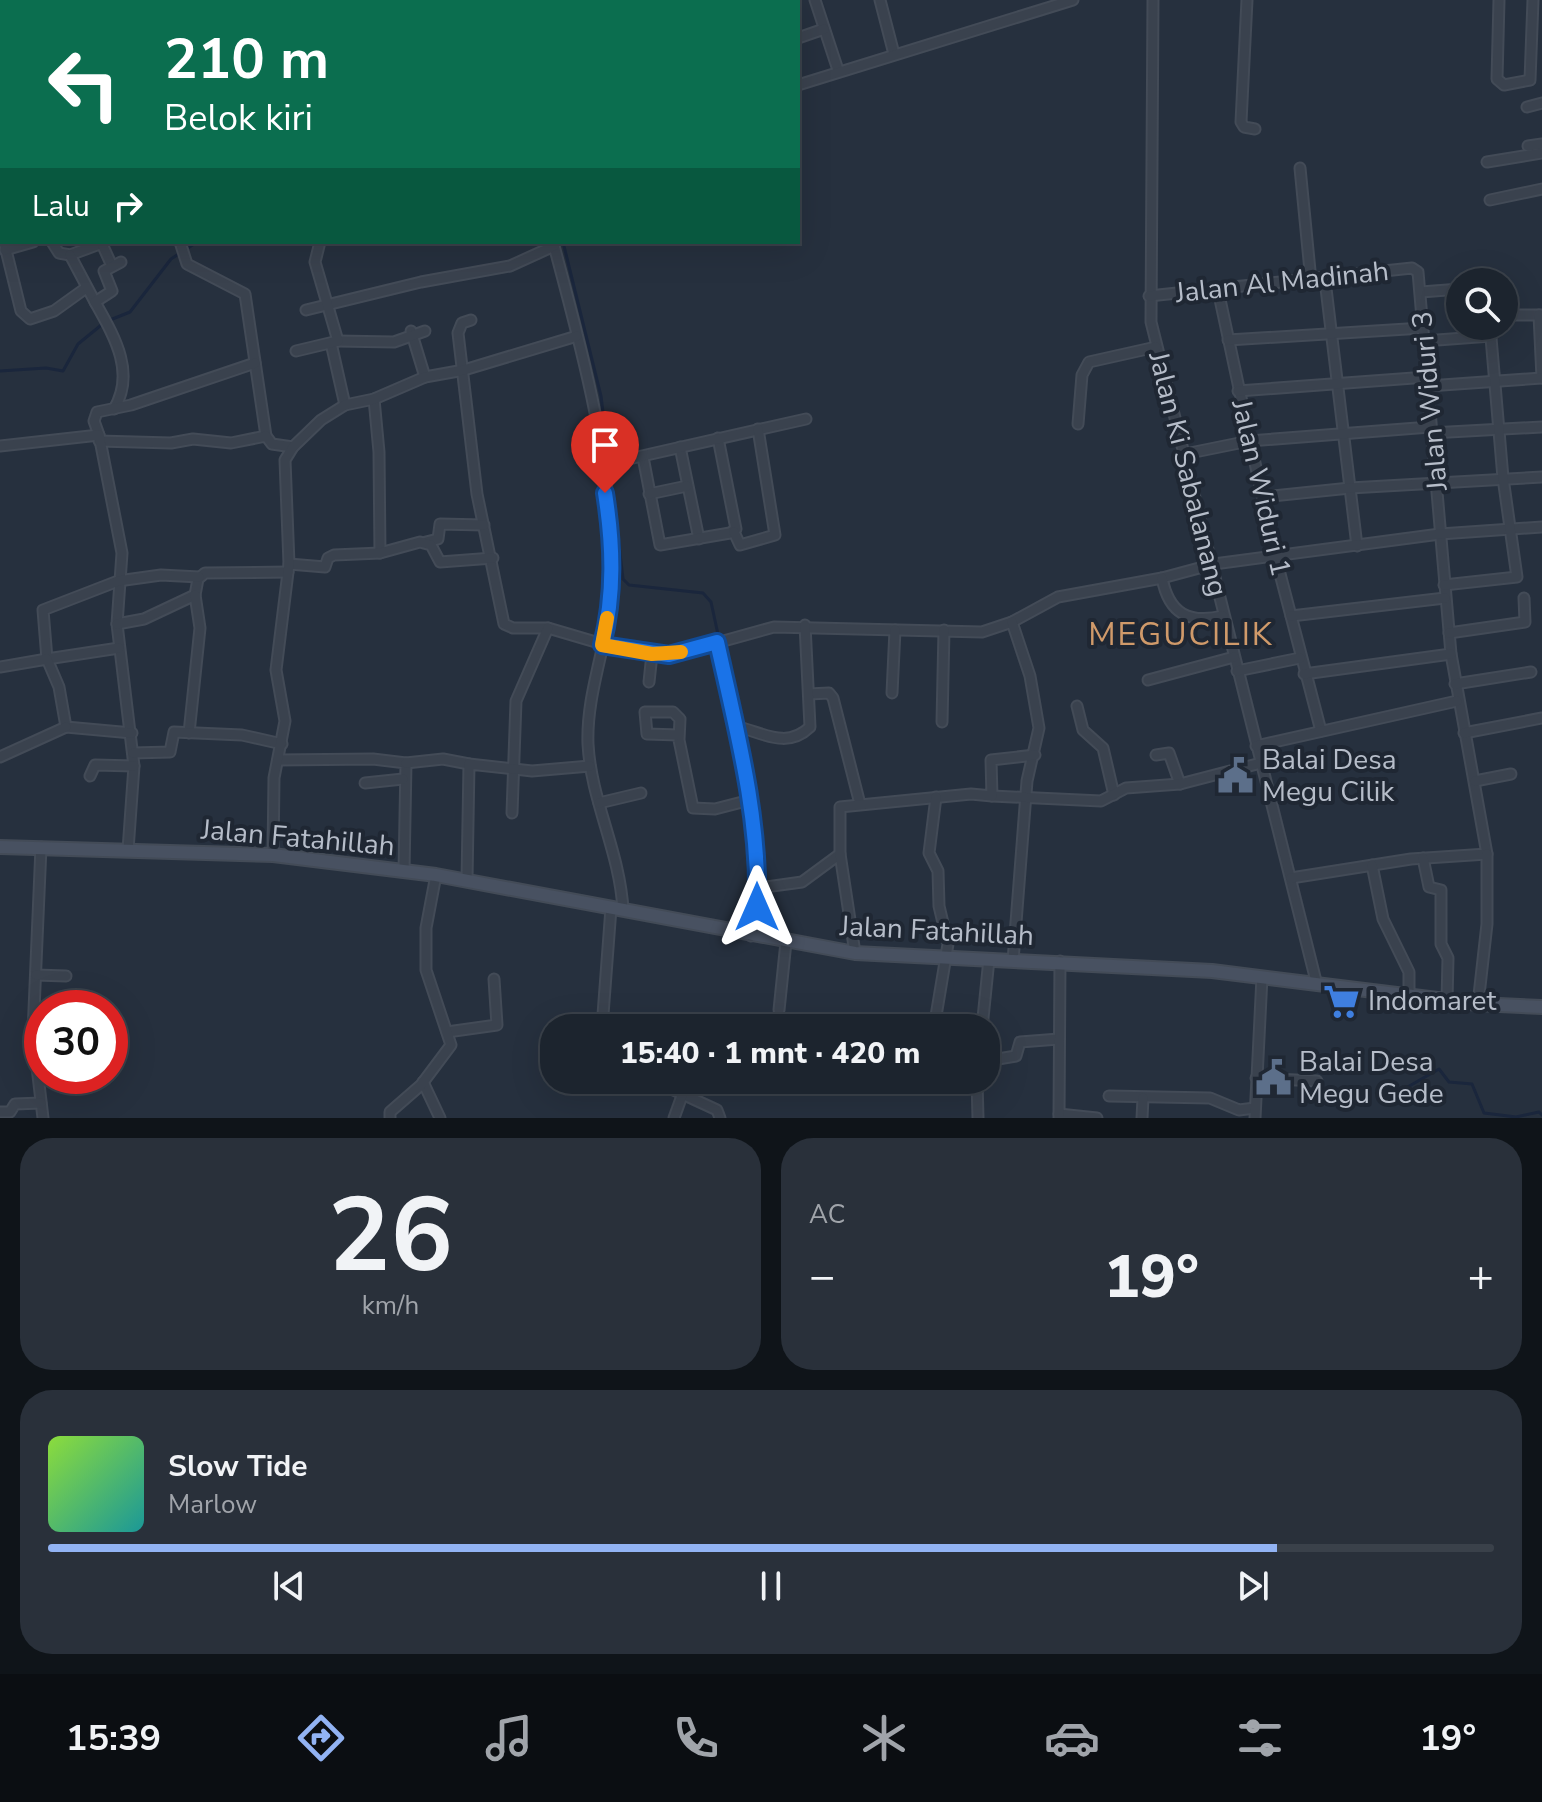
<!DOCTYPE html>
<html lang="id">
<head>
<meta charset="utf-8">
<style>
	body { margin:0; font-family:"Nunito Sans",sans-serif; background:#29303a; color:#f1f3f6; height:100vh; display:flex; flex-direction:column; font-size:30px; white-space:nowrap }
	* { box-sizing:border-box; margin:0 }
	p { font-size:26px; color:#a0a4aa }
	.icon { flex:none; width:44px; height:44px; fill:none; stroke:currentColor; stroke-width:2; stroke-linecap:round; stroke-linejoin:round }
	.map { position:relative; height:1118px; overflow:hidden }
	.panel { display:flex; flex-direction:column; gap:20px; padding:20px; background:#0f1419; flex:1 }
	.panel>* { flex:none }
	.hud { position:absolute; left:0px; top:0px; width:800px; height:244px; box-shadow:0 8px 32px #0002,0 0 0 2px #3a414a; background:#0b6e4f; color:#fff; overflow:hidden }
	.tools { position:absolute; left:1446px; top:268px; display:grid; gap:16px }
	.tools a { display:grid; place-items:center; width:72px; height:72px; border-radius:50%; background:#1c242e; box-shadow:0 8px 32px #0002,0 0 0 2px #3a414a; font-size:40px }
	.speed { position:absolute; left:24px; top:990px; display:flex; gap:16px; font-size:40px; font-weight:700; text-align:center }
	.speed>* { display:grid; place-content:center; width:104px; height:104px; border-radius:50%; background:#1c242e; box-shadow:0 8px 32px #0002,0 0 0 2px #3a414a; line-height:1 }
	.speed .limit { border:12px solid #d22; background:#fff; color:#111 }
	.pin { position:absolute; display:grid; place-items:center; width:68px; height:68px; color:#fff; margin:-82px -34px; border-radius:50% 50% 50% 0; rotate:-45deg; box-shadow:0 0 8px #0007 }
	.pin .icon { rotate:45deg }
	.me { position:absolute; width:88px; margin:-44px; rotate:0deg; stroke-linejoin:round; filter:drop-shadow(0 0 6px #0008) }
	.turn { display:flex; align-items:center; gap:28px; height:168px; padding:0 32px; font-size:36px }
	.turn .icon { width:104px; height:104px; stroke-width:2.5 }
	.turn b { display:block; font-size:56px; line-height:68px }
	.then { display:flex; align-items:center; height:76px; padding:0 32px; background:#0003; gap:16px; font-size:30px }
	.big { font-size:60px; font-weight:800; line-height:1.1 }
	.panel .tile { flex:1; display:flex; flex-direction:column; justify-content:center; gap:12px; min-width:0; padding:0 28px; border-radius:32px; background:#29303a }
	.panel .dial { align-items:center; gap:0 }
	.dial b { font-size:104px; line-height:1 }
	.song { display:flex; align-items:center; gap:24px }
	.cover { width:96px; height:96px; border-radius:12px; background:linear-gradient(135deg,hsl(90 70% 55%),hsl(180 70% 35%)) }
	.played { height:8px; border-radius:4px; background:linear-gradient(90deg,#92b3f3 85%,#3a414a 85%) }
	.keys { display:flex; justify-content:space-around; direction:ltr }
	.heat { display:flex; justify-content:space-between; align-items:center; font-size:44px; direction:ltr }
	.panel .tiles { flex:1; display:grid; gap:20px; grid-template-columns:1fr 1fr }
	.tile:last-child { grid-column:span 2 }
	.trip { position:absolute; left:540px; top:1014px; width:460px; height:80px; border-radius:32px; background:#1c242e; box-shadow:0 8px 32px #0002,0 0 0 2px #3a414a; font-weight:800; line-height:80px; text-align:center }
	.tab-bar { display:flex; height:128px; justify-content:space-around; align-items:center; background:#0b0e12; color:#a0a4aa }
	.tab-bar .icon { width:56px; height:56px }
	.tab-bar .on { color:#92b3f3 }
	.tab-bar b { font-size:36px; color:#f1f3f6 }
	.map>svg:first-child { display:block }
</style>
</head>
<body>
<div class="map">
<svg width="1542" height="1118" viewBox="0 0 1542 1118">
	<rect width="100%" height="100%" fill="#26303e"/>
	<g fill="none" stroke-linecap="round" stroke-linejoin="round">
		<g stroke="#1a263c" stroke-width="3">
			<path d="M710,0L711,2"/>
			<path d="M563,242L601,396L623,579L629,585L703,593L711,602L719,639"/>
			<path d="M0,371L46,368L63,371L78,344L105,322L130,312L171,259L197,242"/>
			<path d="M1385,1100L1439,1069L1449,1082L1472,1084L1484,1113L1516,1117L1539,1112L1542,1115"/>
		</g>
		<defs>
			<g id="street">
				<path d="M138,0L140,2"/>
				<path d="M321,0L322,2"/>
				<path d="M500,0V2"/>
				<path d="M752,0V2"/>
				<path d="M815,0L838,70"/>
				<path d="M880,0L894,54"/>
				<path d="M1153,0L1151,322L1317,985"/>
				<path d="M1247,0L1241,122L1244,127L1255,129"/>
				<path d="M1499,0L1497,79L1504,85L1530,80L1533,0"/>
				<path d="M10,2L18,0"/>
				<path d="M248,2L256,0"/>
				<path d="M616,2L618,0"/>
				<path d="M0,5L2,4"/>
				<path d="M798,38L824,29"/>
				<path d="M798,85L1073,0"/>
				<path d="M1527,107L1542,103"/>
				<path d="M1528,146L1542,144"/>
				<path d="M1487,162L1542,153"/>
				<path d="M1300,168L1311,281"/>
				<path d="M1490,200L1542,189"/>
				<path d="M0,211L2,210"/>
				<path d="M0,224L2,234"/>
				<path d="M4,242L21,311L30,319L54,311L86,288"/>
				<path d="M52,242L59,253L70,255L105,242"/>
				<path d="M180,242L187,264L245,294L266,436"/>
				<path d="M553,242C583,353 614,466 612,582C611,637 586,689 588,744C591,801 620,852 623,910"/>
				<path d="M102,244L112,266"/>
				<path d="M5,250L33,242"/>
				<path d="M70,255L95,302"/>
				<path d="M1325,280L1357,546"/>
				<path d="M1218,290L1273,547L1321,731"/>
				<path d="M1421,292L1460,289"/>
				<path d="M1149,296L1412,268L1418,272L1451,654L1487,854L1411,859L1291,878"/>
				<path d="M306,310L421,282L510,266L554,246"/>
				<path d="M1504,315H1542"/>
				<path d="M1539,315L1542,378"/>
				<path d="M471,320L462,323L458,333L477,494L504,624L513,628H548L616,648L652,654L684,652L774,627L982,632L1012,622L1058,597L1162,578L1214,564L1440,534L1542,527"/>
				<path d="M411,331L425,377"/>
				<path d="M1228,340L1423,328"/>
				<path d="M338,341L394,342L425,331"/>
				<path d="M1424,341L1491,336"/>
				<path d="M331,343L345,405"/>
				<path d="M296,351L338,341L315,262L320,242"/>
				<path d="M1428,386L1542,378"/>
				<path d="M1238,391L1427,377"/>
				<path d="M374,399L379,452L380,553"/>
				<path d="M114,409C136,372 114,336 95,302L112,291L104,271L121,262"/>
				<path d="M1078,424L1082,375L1089,362L1156,347"/>
				<path d="M1431,433L1542,427"/>
				<path d="M99,435L94,421L97,412L131,405L255,363"/>
				<path d="M99,441L171,443L193,439L231,443L266,436L272,444L293,447"/>
				<path d="M0,446L99,435L122,553L117,624L134,766L128,850"/>
				<path d="M680,447L699,539"/>
				<path d="M1185,454L1249,441L1430,427"/>
				<path d="M643,457L660,545L730,533L736,529L718,438"/>
				<path d="M602,465L806,419"/>
				<path d="M649,494L687,486"/>
				<path d="M1263,497L1350,488L1542,477"/>
				<path d="M734,532L740,545L775,535L758,429"/>
				<path d="M426,542L438,539L440,524L484,525"/>
				<path d="M289,564L325,567L328,558L334,555L380,553L420,542L431,545L440,562L493,558"/>
				<path d="M1162,578C1169,614 1189,624 1223,616"/>
				<path d="M1444,585L1517,577L1503,478L1490,326"/>
				<path d="M1291,616L1445,598"/>
				<path d="M1012,622L1030,676L1039,728L1027,781L1013,961"/>
				<path d="M117,624L144,619L195,595L198,579L205,573L288,572"/>
				<path d="M1449,633L1525,622L1524,598"/>
				<path d="M717,642C736,730 774,847 751,936"/>
				<path d="M119,648L47,659L43,610L118,581L161,575L199,577"/>
				<path d="M0,667L47,659L59,687L66,727L132,733"/>
				<path d="M1237,671L1300,658"/>
				<path d="M1304,674L1451,654"/>
				<path d="M1148,680L1234,657"/>
				<path d="M649,682L652,654"/>
				<path d="M1455,684L1531,672"/>
				<path d="M892,693L895,630"/>
				<path d="M809,694L829,693L833,698L860,804"/>
				<path d="M1077,706L1083,730L1103,748L1114,795"/>
				<path d="M942,722L944,630"/>
				<path d="M735,726C762,732 786,750 810,727L805,625"/>
				<path d="M189,733L200,628L195,595"/>
				<path d="M1464,733L1542,718"/>
				<path d="M679,735L647,734L645,712H673L680,719L679,740L693,808L715,809L750,800"/>
				<path d="M1256,746L1457,701"/>
				<path d="M133,753L170,752L174,732L242,735L282,744"/>
				<path d="M1156,755L1169,753L1180,784"/>
				<path d="M0,757L66,727"/>
				<path d="M278,760L373,759L406,763L404,871"/>
				<path d="M406,763L443,759L469,764"/>
				<path d="M90,776L95,765L134,766"/>
				<path d="M1475,781L1511,774"/>
				<path d="M365,783L403,779"/>
				<path d="M992,796L1101,801L1126,788L1180,784L1261,763"/>
				<path d="M599,803L641,793"/>
				<path d="M512,813L516,701L548,628"/>
				<path d="M41,847L33,1033L43,1118"/>
				<path d="M273,855L274,778L285,721L276,670L289,564L285,460L293,447L321,420L345,405L374,399L425,377L464,370L577,336"/>
				<path d="M1423,858L1429,887L1441,890V944L1448,958L1447,1001"/>
				<path d="M1372,865L1383,919L1409,972V996"/>
				<path d="M467,880L469,764L532,771L590,766"/>
				<path d="M758,888L802,882L840,854"/>
				<path d="M855,953L840,854V807L971,794L992,796L991,760L1035,755"/>
				<path d="M36,975L66,976"/>
				<path d="M1478,1004L1487,924V854"/>
				<path d="M779,1010L786,942"/>
				<path d="M602,1028L611,908"/>
				<path d="M934,1028L948,944L939,906L938,871L929,853L936,797"/>
				<path d="M982,1028L989,959"/>
				<path d="M447,1032L497,1025L494,979"/>
				<path d="M986,1061L1016,1056L1020,1042L1059,1039"/>
				<path d="M1256,1078L1317,1081"/>
				<path d="M652,1080L717,1110L720,1118"/>
				<path d="M734,1080L755,1084L825,1080"/>
				<path d="M977,1080L978,1118"/>
				<path d="M423,1082L440,1118"/>
				<path d="M677,1090L685,1080"/>
				<path d="M1109,1096L1210,1098L1239,1110L1255,1108"/>
				<path d="M0,1112H10L15,1104L41,1103"/>
				<path d="M1059,1114L1097,1118"/>
				<path d="M390,1118V1112L421,1085L451,1045L426,970V928L436,875"/>
				<path d="M674,1118L683,1093"/>
				<path d="M1059,1118L1060,961"/>
				<path d="M1142,1118L1143,1098"/>
				<path d="M1255,1118L1262,977"/>
			</g>
			<path id="secondary" d="M0,847L273,855L436,875L855,953L1212,971L1478,1004L1542,1007"/>
		</defs>
		<use href="#street" stroke="#434b57" stroke-width="13"/>
		<use href="#secondary" stroke="#434b57" stroke-width="16"/>
		<use href="#street" stroke="#3a424e" stroke-width="9"/>
		<use href="#secondary" stroke="#485161" stroke-width="12"/>
	</g>
	<g fill="none" stroke-linecap="round" stroke-linejoin="round">
		<defs>
			<path id="route" d="M605,493C613,544 615,594 602,645L669,655L717,642C736,728 760,817 757,907"/>
		</defs>
		<use href="#route" stroke="#114b97" stroke-width="20"/>
		<use href="#route" stroke="#1a73e8" stroke-width="14"/>
		<path stroke="#f59e0b" stroke-width="14" d="M607,618L602,645L652,654L681,652"/>
	</g>
	<defs>
		<symbol id="civic-bare" viewBox="-9 -9 18 18"><path d="M-.6-6.5H3V-4.5H.6V-3L4-1V1h2V6H-6V1h2V-1L-.6-3ZM-1.2 2.5V6h2.4V2.5Z" fill="#5c6f8a" stroke="#1f2733" stroke-width="2.5" paint-order="stroke"/></symbol>
		<symbol id="supermarket-bare" viewBox="-9 -9 18 18"><path d="M-6-5.5h2.5l.6 2H6L4.5 2H-2.5L-4.4-4H-6ZM-1.5 3.2a1.3 1.3 0 1 0 .1 0ZM3 3.2a1.3 1.3 0 1 0 .1 0Z" fill="#3f7fe0" stroke="#1f2733" stroke-width="2.5" paint-order="stroke"/></symbol>
	</defs>
	<g fill-rule="evenodd">
		<use href="#civic-bare" x="1210" y="750" width="51" height="51"/>
		<use href="#supermarket-bare" x="1316" y="976" width="51" height="51"/>
		<use href="#civic-bare" x="1248" y="1052" width="51" height="51"/>
	</g>
	<g text-anchor="middle" dominant-baseline="central" stroke-width="8" stroke-linejoin="round" paint-order="stroke">
		<g font-size="28" fill="#b6bdc9" stroke="#1f2733">
			<text transform="translate(1282 282) rotate(-6)">Jalan Al Madinah</text>
			<text transform="translate(1430 401) rotate(-95)">Jalan Widuri 3</text>
			<text transform="translate(1188 474) rotate(76)">Jalan Ki Sabalanang</text>
			<text transform="translate(1261 488) rotate(77)">Jalan Widuri 1</text>
			<text transform="translate(298 838) rotate(5)">Jalan Fatahillah</text>
			<text transform="translate(937 931) rotate(3)">Jalan Fatahillah</text>
		</g>
		<g font-size="28" fill="#b6bdc9" stroke="#1f2733" text-anchor="start">
			<text x="1262" y="760">Balai Desa<tspan x="1262" dy="32">Megu Cilik</tspan></text>
			<text x="1368" y="1001">Indomaret</text>
			<text x="1299" y="1062">Balai Desa<tspan x="1299" dy="32">Megu Gede</tspan></text>
		</g>
		<g font-size="32" letter-spacing="2" fill="#d09a6a" stroke="#1f2733">
			<text x="1181" y="634">MEGUCILIK</text>
		</g>
	</g>
</svg>
<div class="tools">
<a><svg class="icon" aria-label="search" viewBox="0 0 24 24"><circle cx="10" cy="10" r="6"/><path d="M15 15l6 6"/></svg></a>
</div>
<div class="speed"><div class="limit">30</div></div>
<div class="pin" style="left:605px;top:493px;background:#d93025"><svg class="icon" aria-label="arrive" viewBox="0 0 24 24"><path d="M6 21V4h12l-3 4 3 4H6"/></svg></div>
<svg class="me" style="left:757px;top:907px" viewBox="-20 -20 40 40"><path d="M0-17L14 15 0 8-14 15z" fill="#1a73e8" stroke="#fff" stroke-width="4"/></svg>
<div class="trip">15:40 · 1 mnt · 420 m</div>
<div class="hud">
<div class="turn"><svg class="icon" aria-label="left" viewBox="0 0 24 24"><path d="M17 20v-9H6M10 6l-5 5 5 5"/></svg><div><b>210 m</b>Belok kiri</div></div>
<div class="then">Lalu<svg class="icon" aria-label="right" viewBox="0 0 24 24"><path d="M7 20v-9h11M14 6l5 5-5 5"/></svg></div>
</div>
</div>
<section class="panel">
<div class="tiles">
<div class="tile dial"><b>26</b><p>km/h</p></div>
<div class="tile"><p>AC</p>
<div class="heat"><a>−</a><b class="big">19°</b><a>+</a></div>
</div>
<div class="tile">
<div class="song"><i class="cover"></i><div><b>Slow Tide</b><p>Marlow</p></div></div>
<div class="played"></div>
<div class="keys"><svg class="icon" aria-label="previous" viewBox="0 0 24 24"><path d="M18 5L8 12l10 7zM5 5v14"/></svg><svg class="icon" aria-label="pause" viewBox="0 0 24 24"><path d="M8 5v14M16 5v14"/></svg><svg class="icon" aria-label="next" viewBox="0 0 24 24"><path d="M6 5l10 7-10 7zM19 5v14"/></svg></div>
</div>
</div>
</section>
<nav class="tab-bar">
<b>15:39</b>
<svg class="icon on" aria-label="directions" viewBox="0 0 24 24"><path d="M12 3l9 9-9 9-9-9zM9 14v-3h6M13 9l2 2-2 2"/></svg>
<svg class="icon" aria-label="music" viewBox="0 0 24 24"><path d="M9 18V5l10-2v13"/><circle cx="6" cy="18" r="3"/><circle cx="16" cy="16" r="3"/></svg>
<svg class="icon" aria-label="phone" viewBox="0 0 24 24"><path d="M5 4h4l2 5-3 2q2 4 5 5l2-3 5 2v4C11 20 4 13 5 4z"/></svg>
<svg class="icon" aria-label="climate" viewBox="0 0 24 24"><path d="M12 3v18M4 7l16 10M4 17L20 7"/></svg>
<svg class="icon" aria-label="car" viewBox="0 0 24 24"><path d="M5 17H2v-5l4-1 3-4h7l3 4 3 1v5h-3M9 17h6M6 11h13"/><circle cx="7" cy="17" r="2"/><circle cx="17" cy="17" r="2"/></svg>
<svg class="icon" aria-label="filters" viewBox="0 0 24 24"><path d="M4 7h16M4 17h16"/><circle cx="9" cy="7" r="2"/><circle cx="15" cy="17" r="2"/></svg>
<b>19°</b>
</nav>
</body>
</html>
